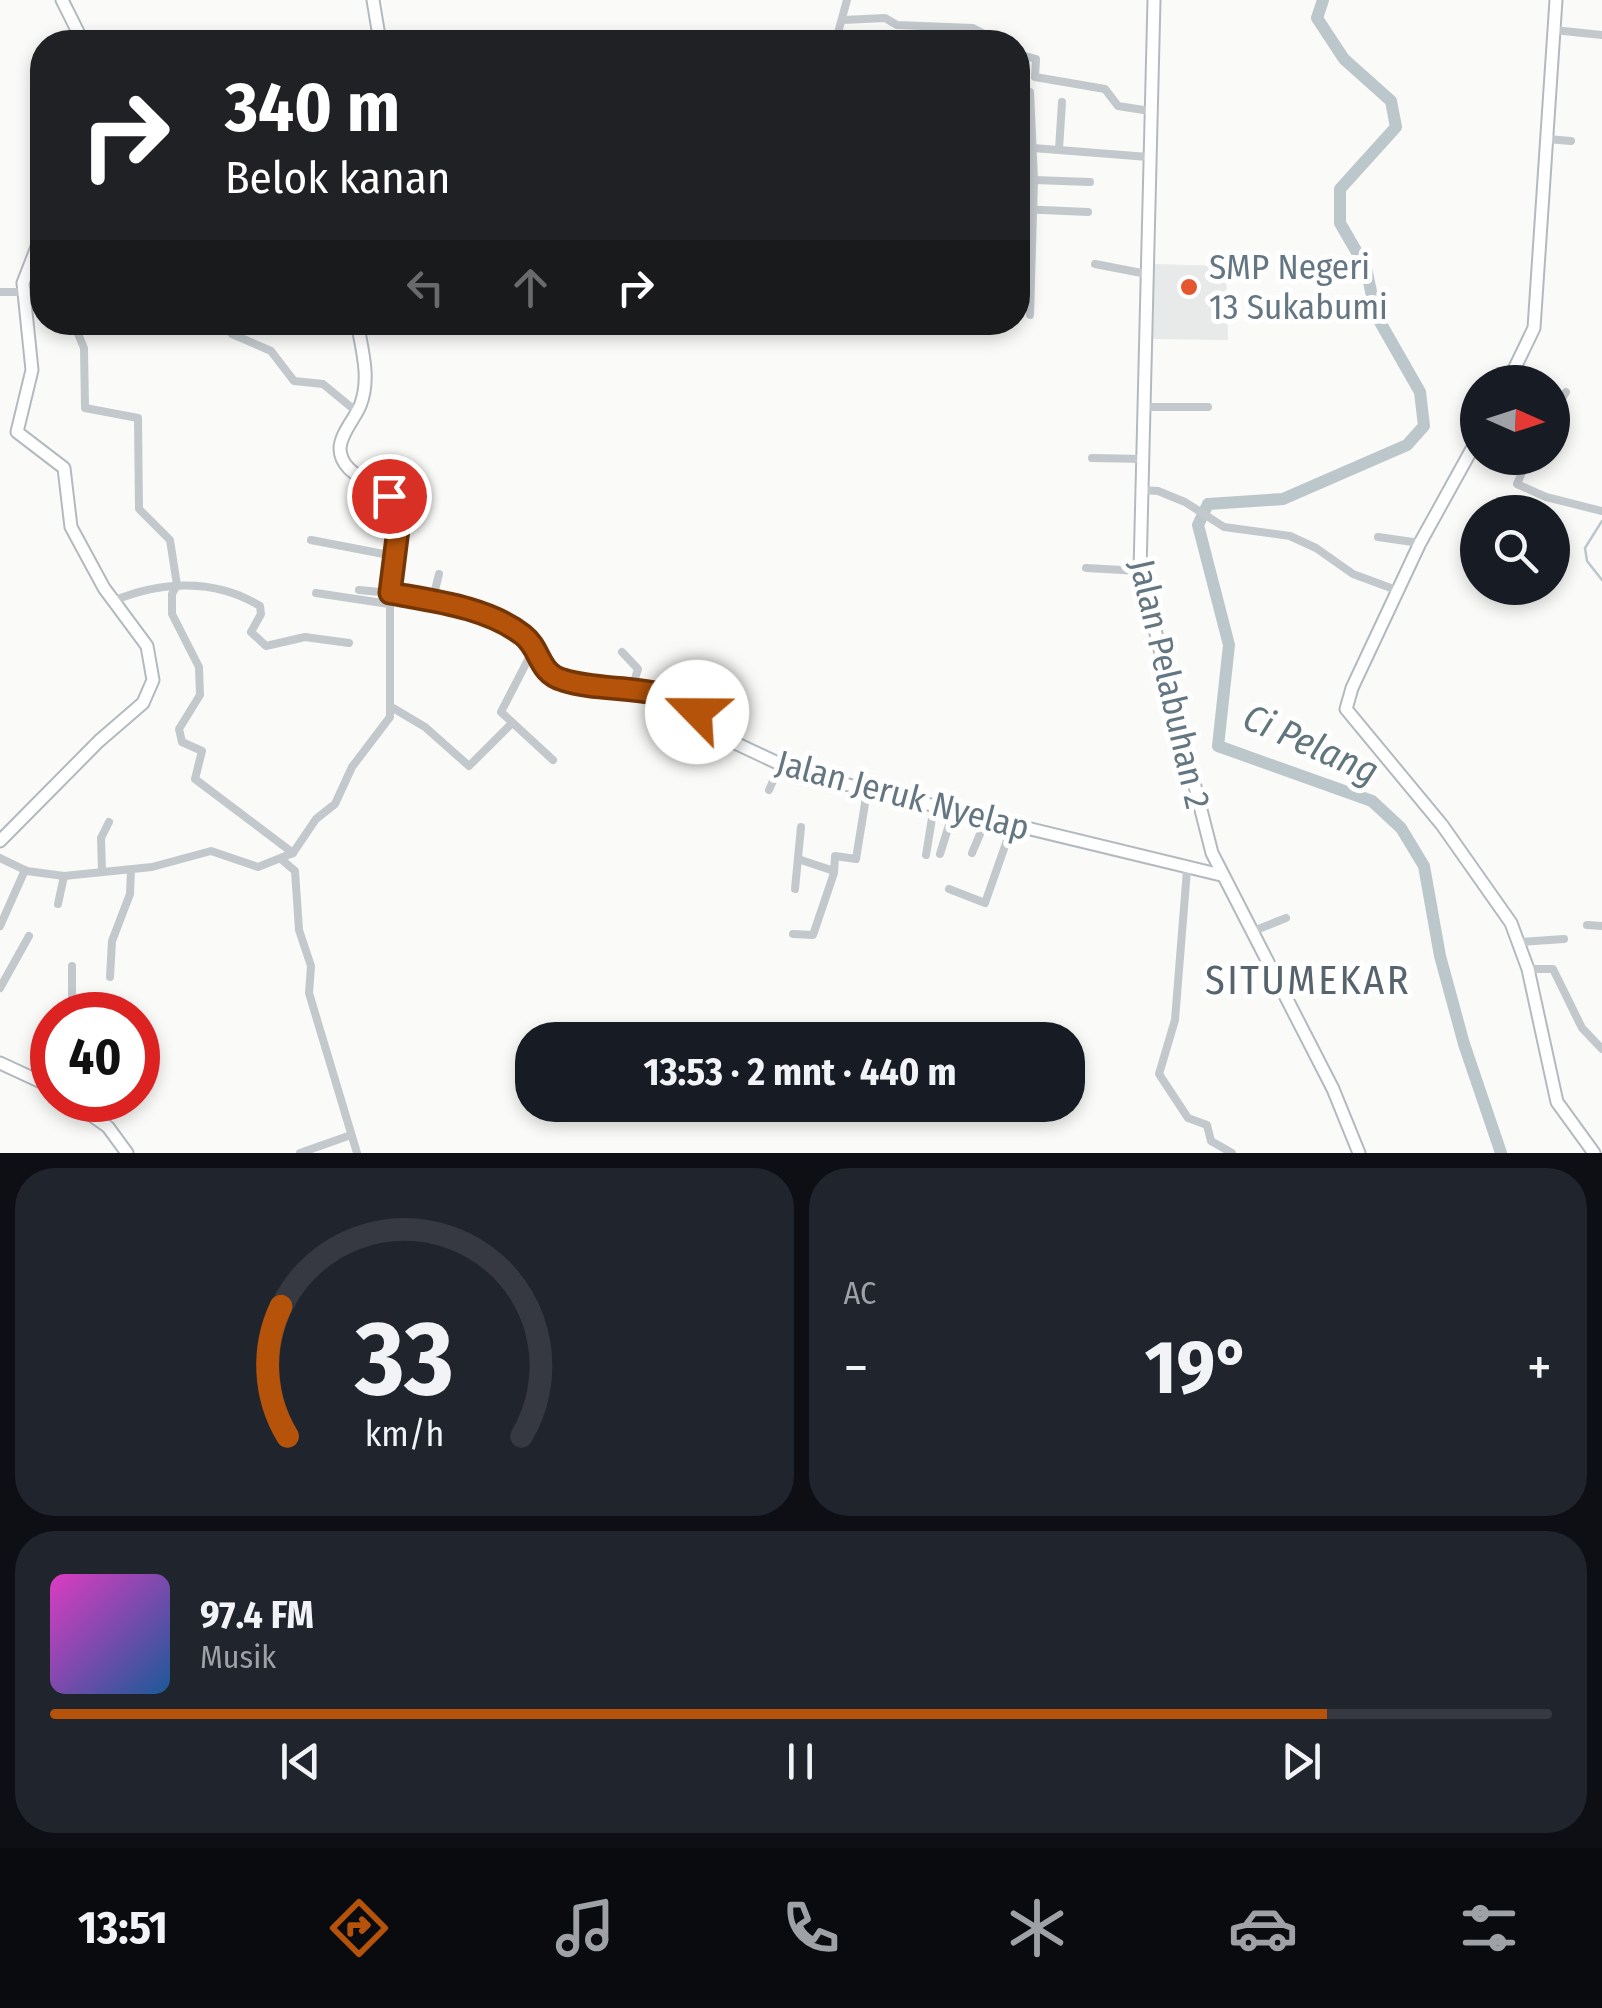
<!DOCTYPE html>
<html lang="id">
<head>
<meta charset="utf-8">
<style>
	body { margin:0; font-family:"Fira Sans Condensed",sans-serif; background:#20242c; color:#f1f3f6; height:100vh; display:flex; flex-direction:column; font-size:38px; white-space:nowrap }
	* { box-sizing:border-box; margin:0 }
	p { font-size:32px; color:#9ea1a6 }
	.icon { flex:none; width:55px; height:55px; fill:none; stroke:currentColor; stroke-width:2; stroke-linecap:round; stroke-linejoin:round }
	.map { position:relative; height:1153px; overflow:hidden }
	.panel { display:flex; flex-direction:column; gap:15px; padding:15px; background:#0d0f14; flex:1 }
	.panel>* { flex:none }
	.top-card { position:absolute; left:30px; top:30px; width:1000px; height:305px; border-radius:40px; box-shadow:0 5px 15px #0003; background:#202124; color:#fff; overflow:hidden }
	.needle { width:65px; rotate:93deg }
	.fabs { position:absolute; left:1460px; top:365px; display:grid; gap:20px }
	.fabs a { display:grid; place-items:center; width:110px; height:110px; border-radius:50%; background:#171b24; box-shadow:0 5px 15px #0003; font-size:50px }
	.speed { position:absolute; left:30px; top:992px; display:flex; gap:20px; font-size:50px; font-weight:700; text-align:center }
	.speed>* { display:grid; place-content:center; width:130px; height:130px; border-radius:50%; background:#171b24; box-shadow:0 5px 15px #0003; line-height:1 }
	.speed .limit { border:15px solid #d22; background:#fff; color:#111 }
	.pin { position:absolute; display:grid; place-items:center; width:85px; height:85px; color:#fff; margin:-42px; border:5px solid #fff; border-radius:50%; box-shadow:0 2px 10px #0007 }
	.me { position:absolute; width:110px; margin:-55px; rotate:293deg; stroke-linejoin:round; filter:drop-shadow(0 0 8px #0008) }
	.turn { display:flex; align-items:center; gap:35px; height:210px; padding:0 30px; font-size:45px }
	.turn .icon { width:130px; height:130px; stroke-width:2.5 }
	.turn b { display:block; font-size:70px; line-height:85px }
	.lanes { display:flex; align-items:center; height:95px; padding:0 30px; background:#0003; justify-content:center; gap:50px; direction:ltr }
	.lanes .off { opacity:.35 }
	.big { font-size:75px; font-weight:700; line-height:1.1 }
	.panel .tile { flex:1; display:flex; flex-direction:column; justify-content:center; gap:15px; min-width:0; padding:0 35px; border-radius:40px; background:#20242c }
	.panel .dial { align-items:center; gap:0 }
	.dial svg { height:260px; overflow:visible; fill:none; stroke:#363941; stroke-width:7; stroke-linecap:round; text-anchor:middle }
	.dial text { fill:#f1f3f6; stroke:none }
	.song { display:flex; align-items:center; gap:30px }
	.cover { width:120px; height:120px; border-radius:15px; background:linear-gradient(135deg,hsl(310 70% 55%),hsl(210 70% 35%)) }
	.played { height:10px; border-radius:5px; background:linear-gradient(90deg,#b45309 85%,#363941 85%) }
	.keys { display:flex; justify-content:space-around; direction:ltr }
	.heat { display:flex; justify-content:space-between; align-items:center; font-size:55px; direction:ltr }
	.panel .tiles { flex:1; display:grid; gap:15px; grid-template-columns:1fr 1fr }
	.tile:last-child { grid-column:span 2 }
	.trip { position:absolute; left:515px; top:1022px; width:570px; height:100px; border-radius:40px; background:#171b24; box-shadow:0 5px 15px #0003; font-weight:700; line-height:100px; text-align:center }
	.dock { display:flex; height:160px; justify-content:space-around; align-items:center; background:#090b0e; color:#9ea1a6 }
	.dock .icon { width:70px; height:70px }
	.dock .selected { color:#b45309 }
	.dock b { font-size:45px; color:#f1f3f6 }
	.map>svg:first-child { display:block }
</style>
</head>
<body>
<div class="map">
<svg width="1602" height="1153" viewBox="0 0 1602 1153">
	<rect width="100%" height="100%" fill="#fafaf8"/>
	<path fill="#e8e9e9" d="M1152,264L1226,266L1228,340L1151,339Z"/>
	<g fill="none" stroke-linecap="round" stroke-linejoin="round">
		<path stroke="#bbc7cb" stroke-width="2.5" d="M1602,521L1585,548L1587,561L1602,580"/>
		<path stroke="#bbc7cb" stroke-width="12" d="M1323,0L1317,18L1344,59L1391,101L1396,127L1340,189V223L1366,268L1376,315L1420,392L1424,426L1407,445L1283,499L1208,504L1198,525L1229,645L1218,746L1372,801L1401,828L1424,866L1440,956L1464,1044L1501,1153"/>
		<defs>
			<g id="secondary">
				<path d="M62,0L83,42"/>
				<path d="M373,0L380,42"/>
				<path d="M1154,0L1140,571L1212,853L1333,1089L1359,1153"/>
				<path d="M357,322C362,350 371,379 360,406C354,420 341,433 340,448C340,481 393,483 398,516C402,539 393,570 390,593L463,608L519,633L543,668L559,679L632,688L684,703L716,734L799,773L1221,875"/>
				<path d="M1508,382L1534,328L1556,0"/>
				<path d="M1478,438L1420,543L1352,688L1346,709L1442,825L1511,923L1528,969L1557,1102L1594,1153"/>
				<path d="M0,841L99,741L143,703L153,680L147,646L104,588L71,527L64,468L17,432L32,370L23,283L42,234"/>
				<path d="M0,1063L52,1087"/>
				<path d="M70,1100L108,1127L127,1153"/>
			</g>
		</defs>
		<use href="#secondary" stroke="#b3babf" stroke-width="15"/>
		<g stroke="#c3c8cc" stroke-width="8">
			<path d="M843,20L885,18L897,25L973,28L999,42"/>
			<path d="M1554,30L1602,35"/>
			<path d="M830,42L836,40L847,0"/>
			<path d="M1018,54L1036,59L1035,77L1105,89L1118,106L1150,111"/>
			<path d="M1018,87L1030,92L1034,180L1030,315"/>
			<path d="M1547,139L1571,141"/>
			<path d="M1033,148L1148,157"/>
			<path d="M1059,149L1062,102"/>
			<path d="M1034,180L1090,182"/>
			<path d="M1018,209L1088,212"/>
			<path d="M1095,264L1147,274"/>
			<path d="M0,292H42"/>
			<path d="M73,322L84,348L85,408L138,418L139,509L170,540L177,585L172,594V614L199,667L200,695L179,729L182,742L202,751L195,779L293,853"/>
			<path d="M237,322L232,334L271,351L294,381L323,384L357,412"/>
			<path d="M1144,407H1208"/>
			<path d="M1552,414L1566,392"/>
			<path d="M1092,458L1142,459"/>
			<path d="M1528,458L1517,484L1546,497L1602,511"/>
			<path d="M1140,490L1158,491L1185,502L1224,527L1290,536L1316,548L1353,574L1399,591"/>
			<path d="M1378,537L1420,543"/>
			<path d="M311,540L394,556"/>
			<path d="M1086,568L1140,571"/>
			<path d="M316,593L389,604"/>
			<path d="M113,601C161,581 214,578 260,606L261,614L251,632L266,646L305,637L349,643"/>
			<path d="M432,602L439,574"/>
			<path d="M533,650L501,712L553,760"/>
			<path d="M622,652L638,669L632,688"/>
			<path d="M393,708L425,727L469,766L512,723"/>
			<path d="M769,790L780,765"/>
			<path d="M972,853L986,820"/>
			<path d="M940,854L953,812"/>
			<path d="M926,855L934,806"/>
			<path d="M0,858L27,871L64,876L152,867L211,851L258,867L293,853L316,819L335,804L352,767L390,717V593L359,590"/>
			<path d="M281,859L295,871L299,930L311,966L309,993L357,1153"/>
			<path d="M801,860L831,870"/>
			<path d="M1187,870L1175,1020L1159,1074L1188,1118L1207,1125L1211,1141L1232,1153"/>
			<path d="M102,872L101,838L109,822"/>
			<path d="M795,889L801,827"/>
			<path d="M949,889L985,903L1012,826"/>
			<path d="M58,904L64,876"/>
			<path d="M1587,925L1602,926"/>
			<path d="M0,926L25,870"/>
			<path d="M1251,932L1286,918"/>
			<path d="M793,934L813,935L834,873L835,856L856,859L867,791"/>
			<path d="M1520,942L1564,939"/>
			<path d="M1528,969H1553L1582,1028L1602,1049"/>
			<path d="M110,977L112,941L130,894L131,870"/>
			<path d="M0,988L29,936"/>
			<path d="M72,1015V966"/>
			<path d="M49,1085L52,1059"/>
			<path d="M300,1153L351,1135"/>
		</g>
		<use href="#secondary" stroke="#fff" stroke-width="11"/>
	</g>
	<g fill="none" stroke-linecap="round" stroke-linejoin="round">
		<defs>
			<path id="route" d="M389,496L399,521L390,593C433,601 487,607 523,635C541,649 538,673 563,680C606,694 659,681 697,712"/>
		</defs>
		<use href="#route" stroke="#753606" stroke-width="25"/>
		<use href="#route" stroke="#b45309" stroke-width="18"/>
	</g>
	<circle fill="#e4572e" stroke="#fff" stroke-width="4" cx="1189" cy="287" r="10"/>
	<g text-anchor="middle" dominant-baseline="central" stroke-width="10" stroke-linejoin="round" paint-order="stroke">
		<g font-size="35" fill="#657683" stroke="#fff" text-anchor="start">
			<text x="1209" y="267">SMP Negeri<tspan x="1209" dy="40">13 Sukabumi</tspan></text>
		</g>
		<g font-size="35" fill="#657683" stroke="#fff">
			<text transform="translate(1170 684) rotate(77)">Jalan Pelabuhan 2</text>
			<text transform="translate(903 795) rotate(15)">Jalan Jeruk Nyelap</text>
		</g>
		<g font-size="38" font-style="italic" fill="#60757c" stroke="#fff">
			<text transform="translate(1311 744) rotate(24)">Ci Pelang</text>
		</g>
		<g font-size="40" letter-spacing="2.5" fill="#57646e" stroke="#fff">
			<text x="1308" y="981">SITUMEKAR</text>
		</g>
	</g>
</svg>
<div class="fabs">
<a><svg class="needle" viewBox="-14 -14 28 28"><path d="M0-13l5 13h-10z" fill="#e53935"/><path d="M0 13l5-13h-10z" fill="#9ea1a6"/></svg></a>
<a><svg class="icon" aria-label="search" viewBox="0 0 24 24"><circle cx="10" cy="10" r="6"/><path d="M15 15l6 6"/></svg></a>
</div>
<div class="speed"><div class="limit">40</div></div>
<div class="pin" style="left:389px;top:496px;background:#d93025"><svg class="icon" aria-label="arrive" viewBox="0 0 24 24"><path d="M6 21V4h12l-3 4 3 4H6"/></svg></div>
<svg class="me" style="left:697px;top:712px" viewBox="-20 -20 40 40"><circle r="19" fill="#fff"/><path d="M0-13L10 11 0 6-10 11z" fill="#b45309"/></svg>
<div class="trip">13:53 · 2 mnt · 440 m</div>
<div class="top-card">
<div class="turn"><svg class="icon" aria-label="right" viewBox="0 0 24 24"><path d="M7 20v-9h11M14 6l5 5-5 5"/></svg><div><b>340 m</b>Belok kanan</div></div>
<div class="lanes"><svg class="icon off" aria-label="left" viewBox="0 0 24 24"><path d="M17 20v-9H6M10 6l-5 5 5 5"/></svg><svg class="icon off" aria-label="ahead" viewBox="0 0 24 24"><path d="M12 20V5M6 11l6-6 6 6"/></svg><svg class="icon" aria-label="right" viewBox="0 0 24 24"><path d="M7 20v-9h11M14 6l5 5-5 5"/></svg></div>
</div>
</div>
<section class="panel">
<div class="tiles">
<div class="tile dial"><svg viewBox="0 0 100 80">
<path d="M14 69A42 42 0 1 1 86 69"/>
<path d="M14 69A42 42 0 0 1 12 29" stroke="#b45309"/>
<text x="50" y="56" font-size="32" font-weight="700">33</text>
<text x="50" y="72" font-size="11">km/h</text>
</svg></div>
<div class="tile"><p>AC</p>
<div class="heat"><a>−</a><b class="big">19°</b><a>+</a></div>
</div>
<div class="tile">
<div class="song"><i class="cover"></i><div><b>97.4 FM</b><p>Musik</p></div></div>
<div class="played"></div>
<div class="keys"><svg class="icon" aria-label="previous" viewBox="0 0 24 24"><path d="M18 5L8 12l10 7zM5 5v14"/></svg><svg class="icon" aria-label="pause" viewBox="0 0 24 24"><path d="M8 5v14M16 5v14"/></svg><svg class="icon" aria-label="next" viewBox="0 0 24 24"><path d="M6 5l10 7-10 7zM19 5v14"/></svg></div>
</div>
</div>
</section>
<nav class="dock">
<b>13:51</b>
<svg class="icon selected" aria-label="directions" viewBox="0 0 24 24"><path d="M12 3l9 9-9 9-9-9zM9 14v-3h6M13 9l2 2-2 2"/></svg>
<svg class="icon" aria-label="music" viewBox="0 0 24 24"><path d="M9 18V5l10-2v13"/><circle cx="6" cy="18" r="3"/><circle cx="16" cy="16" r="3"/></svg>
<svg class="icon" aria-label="phone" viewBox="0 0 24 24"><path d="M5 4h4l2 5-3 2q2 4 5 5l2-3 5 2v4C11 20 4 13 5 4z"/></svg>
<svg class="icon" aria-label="climate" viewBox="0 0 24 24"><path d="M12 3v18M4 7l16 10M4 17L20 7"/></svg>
<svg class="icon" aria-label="car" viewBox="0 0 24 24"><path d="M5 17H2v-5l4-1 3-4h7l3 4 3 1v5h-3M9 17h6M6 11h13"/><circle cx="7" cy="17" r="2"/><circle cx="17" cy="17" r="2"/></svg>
<svg class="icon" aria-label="filters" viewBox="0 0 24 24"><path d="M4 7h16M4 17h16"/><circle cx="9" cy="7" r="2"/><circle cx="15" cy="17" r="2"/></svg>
</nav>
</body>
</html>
